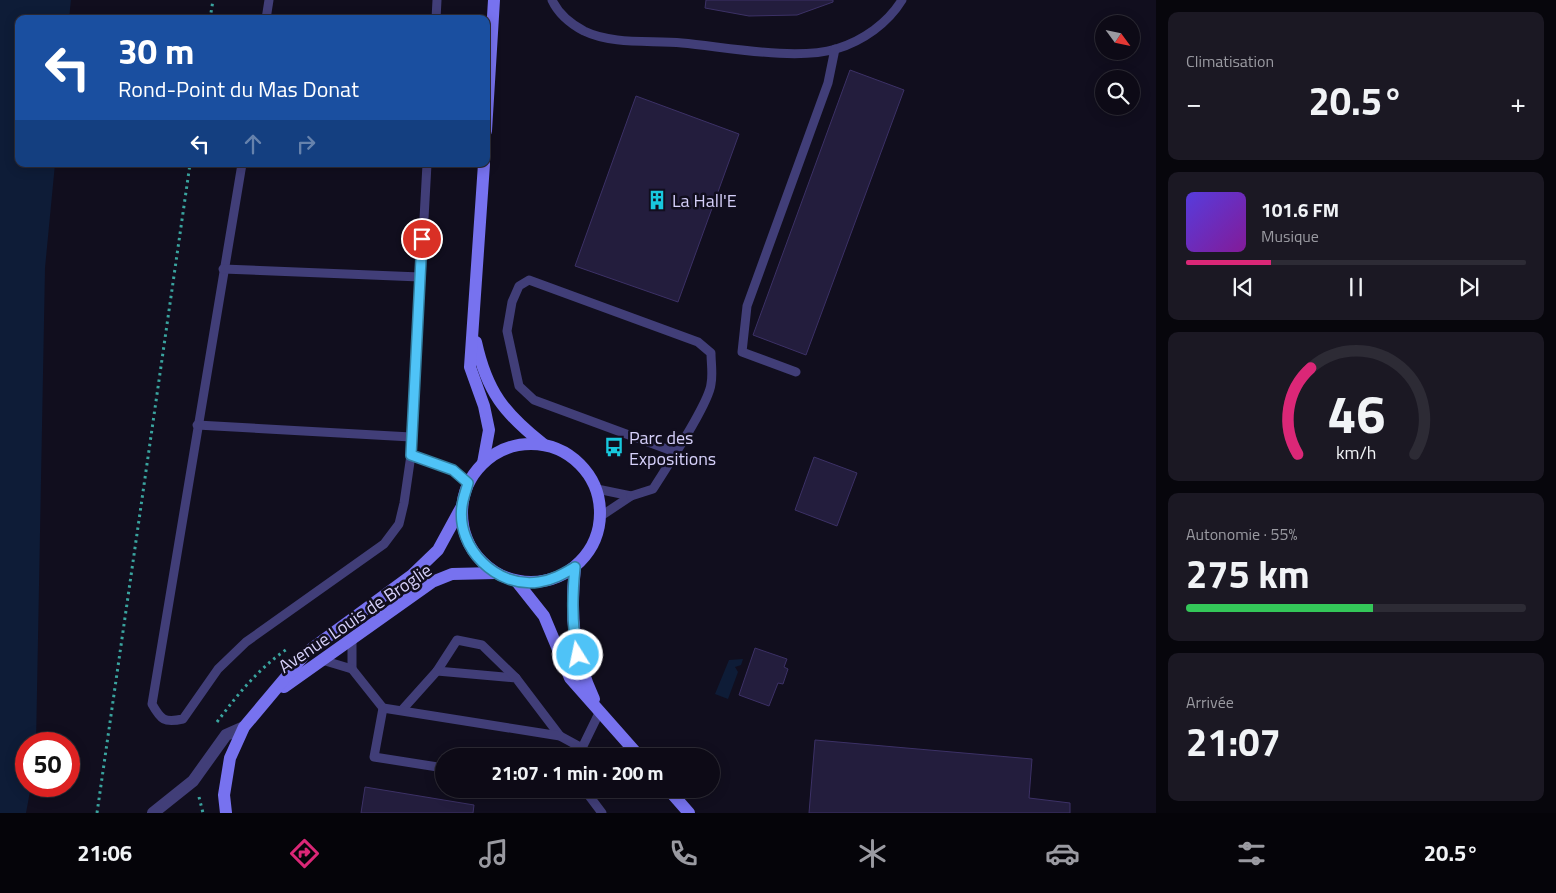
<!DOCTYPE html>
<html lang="fr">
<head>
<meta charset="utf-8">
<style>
	body { margin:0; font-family:"Titillium Web",sans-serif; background:#1b1823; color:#f1f3f6; height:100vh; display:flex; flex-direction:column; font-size:19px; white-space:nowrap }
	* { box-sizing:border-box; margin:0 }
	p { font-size:16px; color:#9a9aa1 }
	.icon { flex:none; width:28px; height:28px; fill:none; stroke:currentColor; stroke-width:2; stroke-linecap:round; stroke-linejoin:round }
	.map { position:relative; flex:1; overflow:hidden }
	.side { display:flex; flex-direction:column; gap:12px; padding:12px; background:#07060c; width:400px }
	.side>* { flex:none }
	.top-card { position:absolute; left:15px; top:15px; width:475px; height:152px; border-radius:10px; box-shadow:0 2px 12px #0003,0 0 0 1px #2d2b35; background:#1a4fa0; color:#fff; overflow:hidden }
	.needle { width:32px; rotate:123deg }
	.controls { position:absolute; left:1095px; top:15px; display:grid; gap:10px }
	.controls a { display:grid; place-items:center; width:45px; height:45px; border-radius:50%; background:#0d0a16; box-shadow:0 2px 12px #0003,0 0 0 1px #2d2b35; font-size:25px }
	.speed { position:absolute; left:15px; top:732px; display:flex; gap:10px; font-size:25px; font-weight:700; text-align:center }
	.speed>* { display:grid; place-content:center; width:65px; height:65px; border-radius:50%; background:#0d0a16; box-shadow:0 2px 12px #0003,0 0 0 1px #2d2b35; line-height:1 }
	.speed .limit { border:8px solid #d22; background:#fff; color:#111 }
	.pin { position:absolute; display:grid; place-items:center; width:42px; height:42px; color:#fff; margin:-21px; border:2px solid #fff; border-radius:50%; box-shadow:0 1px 5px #0007 }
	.me { position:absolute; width:55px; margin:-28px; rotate:350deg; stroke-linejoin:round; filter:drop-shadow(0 0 4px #0008) }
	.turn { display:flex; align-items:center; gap:18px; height:105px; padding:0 20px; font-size:22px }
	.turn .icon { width:65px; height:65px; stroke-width:2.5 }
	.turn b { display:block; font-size:35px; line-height:42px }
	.lanes { display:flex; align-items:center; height:48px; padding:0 20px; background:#0003; justify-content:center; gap:25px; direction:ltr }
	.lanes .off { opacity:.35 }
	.big { font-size:38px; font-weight:700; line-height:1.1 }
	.side .tile { flex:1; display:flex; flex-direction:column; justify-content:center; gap:8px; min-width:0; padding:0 18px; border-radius:10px; background:#1b1823 }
	.side .dial { align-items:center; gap:0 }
	.dial svg { height:130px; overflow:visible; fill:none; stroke:#2d2b35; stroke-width:7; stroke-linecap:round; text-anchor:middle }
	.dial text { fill:#f1f3f6; stroke:none }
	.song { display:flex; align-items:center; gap:15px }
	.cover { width:60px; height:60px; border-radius:8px; background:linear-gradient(135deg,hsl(250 70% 55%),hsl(290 70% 35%)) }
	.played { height:5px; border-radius:2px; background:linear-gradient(90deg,#db2777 25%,#2d2b35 25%) }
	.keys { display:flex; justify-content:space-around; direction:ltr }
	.heat { display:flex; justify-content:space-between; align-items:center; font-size:28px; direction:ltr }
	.charge { height:8px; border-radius:4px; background:linear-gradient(90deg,#34c759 55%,#2d2b35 0) }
	.trip { position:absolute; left:435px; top:748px; width:285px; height:50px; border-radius:25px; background:#0d0a16; box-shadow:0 2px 12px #0003,0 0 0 1px #2d2b35; font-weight:700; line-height:50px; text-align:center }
	.tab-bar { display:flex; height:80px; justify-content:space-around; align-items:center; background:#050409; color:#9a9aa1 }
	.tab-bar .icon { width:35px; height:35px }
	.tab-bar .on { color:#db2777 }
	.tab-bar b { font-size:22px; color:#f1f3f6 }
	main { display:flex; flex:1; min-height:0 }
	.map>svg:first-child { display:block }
</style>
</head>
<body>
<main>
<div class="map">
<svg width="1156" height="813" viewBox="0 0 1156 813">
	<rect width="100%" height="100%" fill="#110e1e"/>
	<g fill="#0e1c37">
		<path d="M0,0H71L69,19H19V164H55L45,268L36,744H26V786H31L26,813H0Z"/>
		<path d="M743,659L741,665L735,667L738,672L728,699L715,694L729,660Z"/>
	</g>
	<g fill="#231d3d" stroke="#3c3166">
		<path d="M706,0H833V2L797,15L749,16L705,8Z"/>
		<path d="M850,70L904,90L806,355L753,335Z"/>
		<path d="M636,96L739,134L678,302L575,266Z"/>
		<path d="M814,457L857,473L837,526L795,510Z"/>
		<path d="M755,648L787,659L784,667L788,669L783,684L778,683L769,706L739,695Z"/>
		<path d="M815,740L1032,759L1029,798L1070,803V813H809Z"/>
		<path d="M365,787L474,805L473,813H361Z"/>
	</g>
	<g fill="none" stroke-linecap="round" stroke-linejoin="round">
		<g stroke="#3aa49f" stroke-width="3" stroke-dasharray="2.5 4" stroke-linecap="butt">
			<path d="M210,19L213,0"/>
			<path d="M217,722C238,694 258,669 287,649"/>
			<path d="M199,797L203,813"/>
			<path d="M97,813L190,164"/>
		</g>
		<g stroke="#413e78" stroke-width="9">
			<path d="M552,0C558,13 571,24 584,31C613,45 651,40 682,43C726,47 795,61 836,49C863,41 888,23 902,0"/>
			<path d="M266,19L269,0"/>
			<path d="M436,19L437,0"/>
			<path d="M242,164L152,704C161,720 164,723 183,719L218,669L246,642L384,544L399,524L404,503L411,455L427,164"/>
			<path d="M223,269L420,277"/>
			<path d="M796,372L742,352L747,306L828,83L835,49"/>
			<path d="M197,425L411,437"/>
			<path d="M411,455L453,470L468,483"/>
			<path d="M597,489L631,496L601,516"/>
			<path d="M631,496L653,489C666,468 709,404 711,384C713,374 711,363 711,353L698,342L529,280L519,286L512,302L507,331L519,386L534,400L675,452"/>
			<path d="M352,639V669"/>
			<path d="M322,660L352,669L383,708"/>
			<path d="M437,671L516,678L560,736"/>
			<path d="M402,710L437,671L457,640L482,645L516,678"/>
			<path d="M580,756L582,748L600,711"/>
			<path d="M444,768L374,757L383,708L560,736L582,748"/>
			<path d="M584,789L602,813"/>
		</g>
		<path stroke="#413e78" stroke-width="12" d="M153,813L193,781L226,735L244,727"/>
		<g stroke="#7772ef" stroke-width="12">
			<path d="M486,131L494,0"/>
			<path d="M476,342C487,392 504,413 543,444"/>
			<circle cx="531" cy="513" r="69"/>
			<path d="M483,463L489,430L484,406L470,367L484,164"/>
			<path d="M575,567C570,616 573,654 594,699"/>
			<path d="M517,582L544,616L570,678L639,756"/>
			<path d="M284,687L432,582L452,574L495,573"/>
			<path d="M668,789L689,813"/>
			<path d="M226,813L224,795L230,758L244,727L307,652L412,575L438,550L462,506"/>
		</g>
	</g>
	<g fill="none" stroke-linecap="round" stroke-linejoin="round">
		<defs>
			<path id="route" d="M422,239L411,455L453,470L468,483C466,491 463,498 462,506C456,548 497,589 539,582C553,580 563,574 575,567C572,597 571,626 578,655"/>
		</defs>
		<use href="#route" stroke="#337fa1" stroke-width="12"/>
		<use href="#route" stroke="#4fc3f7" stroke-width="9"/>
	</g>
	<defs>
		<symbol id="building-bare" viewBox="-9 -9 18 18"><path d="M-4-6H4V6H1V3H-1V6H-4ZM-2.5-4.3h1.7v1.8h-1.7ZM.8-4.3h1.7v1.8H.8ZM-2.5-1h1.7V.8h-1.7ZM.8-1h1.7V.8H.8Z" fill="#18c8de" stroke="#110e1e" stroke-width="2.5" paint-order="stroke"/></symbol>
		<symbol id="bus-bare" viewBox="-9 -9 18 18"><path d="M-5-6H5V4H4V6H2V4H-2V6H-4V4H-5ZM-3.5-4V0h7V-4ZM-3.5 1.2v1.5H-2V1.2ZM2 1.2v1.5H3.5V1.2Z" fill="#18c8de" stroke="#110e1e" stroke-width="2.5" paint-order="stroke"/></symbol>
	</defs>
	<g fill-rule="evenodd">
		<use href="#building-bare" x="643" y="186" width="28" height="28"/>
		<use href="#bus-bare" x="600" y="433" width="28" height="28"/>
	</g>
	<g text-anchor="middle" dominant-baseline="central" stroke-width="5" stroke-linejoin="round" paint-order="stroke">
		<g font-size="18" fill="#d6d0fa" stroke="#110e1e" text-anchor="start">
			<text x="672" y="200">La Hall'E</text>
			<text x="629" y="437">Parc des<tspan x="629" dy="21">Expositions</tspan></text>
		</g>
		<g font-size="18" fill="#d6d0fa" stroke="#110e1e">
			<text transform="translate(355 618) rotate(-34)">Avenue Louis de Broglie</text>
		</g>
	</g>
</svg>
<div class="controls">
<a><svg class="needle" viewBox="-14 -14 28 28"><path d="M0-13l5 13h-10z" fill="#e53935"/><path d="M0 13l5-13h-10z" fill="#9a9aa1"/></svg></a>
<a><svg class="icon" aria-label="search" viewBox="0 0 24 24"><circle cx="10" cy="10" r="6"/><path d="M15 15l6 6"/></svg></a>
</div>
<div class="speed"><div class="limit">50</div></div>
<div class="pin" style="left:422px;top:239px;background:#d93025"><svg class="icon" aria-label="arrive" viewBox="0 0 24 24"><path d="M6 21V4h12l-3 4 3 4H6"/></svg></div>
<svg class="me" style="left:578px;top:655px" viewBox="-20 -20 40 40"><circle r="17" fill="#4fc3f7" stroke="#fff" stroke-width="3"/><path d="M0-11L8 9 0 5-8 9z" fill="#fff"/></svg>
<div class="trip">21:07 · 1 min · 200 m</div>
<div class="top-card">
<div class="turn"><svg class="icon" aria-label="left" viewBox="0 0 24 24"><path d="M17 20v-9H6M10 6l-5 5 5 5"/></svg><div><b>30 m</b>Rond-Point du Mas Donat</div></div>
<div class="lanes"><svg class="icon" aria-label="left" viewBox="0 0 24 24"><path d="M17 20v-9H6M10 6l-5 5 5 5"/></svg><svg class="icon off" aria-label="ahead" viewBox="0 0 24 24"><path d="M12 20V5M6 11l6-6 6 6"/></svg><svg class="icon off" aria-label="right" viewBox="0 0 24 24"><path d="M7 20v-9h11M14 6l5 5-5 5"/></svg></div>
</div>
</div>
<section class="side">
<div class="tile"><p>Climatisation</p>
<div class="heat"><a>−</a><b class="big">20.5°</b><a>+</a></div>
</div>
<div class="tile">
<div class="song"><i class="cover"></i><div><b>101.6 FM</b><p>Musique</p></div></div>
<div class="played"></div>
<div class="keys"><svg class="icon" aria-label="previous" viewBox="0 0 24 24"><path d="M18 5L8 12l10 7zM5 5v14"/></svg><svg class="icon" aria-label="pause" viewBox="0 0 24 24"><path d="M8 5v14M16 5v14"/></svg><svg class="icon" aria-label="next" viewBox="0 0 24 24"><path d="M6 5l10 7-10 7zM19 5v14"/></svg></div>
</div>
<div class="tile dial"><svg viewBox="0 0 100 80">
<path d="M14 69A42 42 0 1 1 86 69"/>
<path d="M14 69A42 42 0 0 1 22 16" stroke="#db2777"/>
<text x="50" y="56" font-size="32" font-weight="700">46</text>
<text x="50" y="72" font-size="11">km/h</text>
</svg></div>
<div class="tile"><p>Autonomie · 55%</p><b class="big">275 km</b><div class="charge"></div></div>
<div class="tile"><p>Arrivée</p><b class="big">21:07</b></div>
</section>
</main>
<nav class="tab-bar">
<b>21:06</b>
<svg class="icon on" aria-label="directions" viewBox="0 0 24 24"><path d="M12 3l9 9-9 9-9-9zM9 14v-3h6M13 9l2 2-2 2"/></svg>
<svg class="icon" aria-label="music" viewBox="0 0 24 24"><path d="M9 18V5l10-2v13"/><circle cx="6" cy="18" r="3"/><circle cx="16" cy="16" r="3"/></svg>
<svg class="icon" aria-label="phone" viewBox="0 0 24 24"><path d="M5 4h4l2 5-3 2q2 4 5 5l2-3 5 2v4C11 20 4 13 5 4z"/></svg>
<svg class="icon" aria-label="climate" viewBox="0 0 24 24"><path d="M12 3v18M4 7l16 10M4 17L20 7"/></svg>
<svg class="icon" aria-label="car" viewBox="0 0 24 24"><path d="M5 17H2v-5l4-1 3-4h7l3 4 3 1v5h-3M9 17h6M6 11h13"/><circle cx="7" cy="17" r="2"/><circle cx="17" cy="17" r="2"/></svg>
<svg class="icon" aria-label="filters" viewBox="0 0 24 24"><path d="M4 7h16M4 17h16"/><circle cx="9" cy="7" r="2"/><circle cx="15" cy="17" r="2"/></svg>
<b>20.5°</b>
</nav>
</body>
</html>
